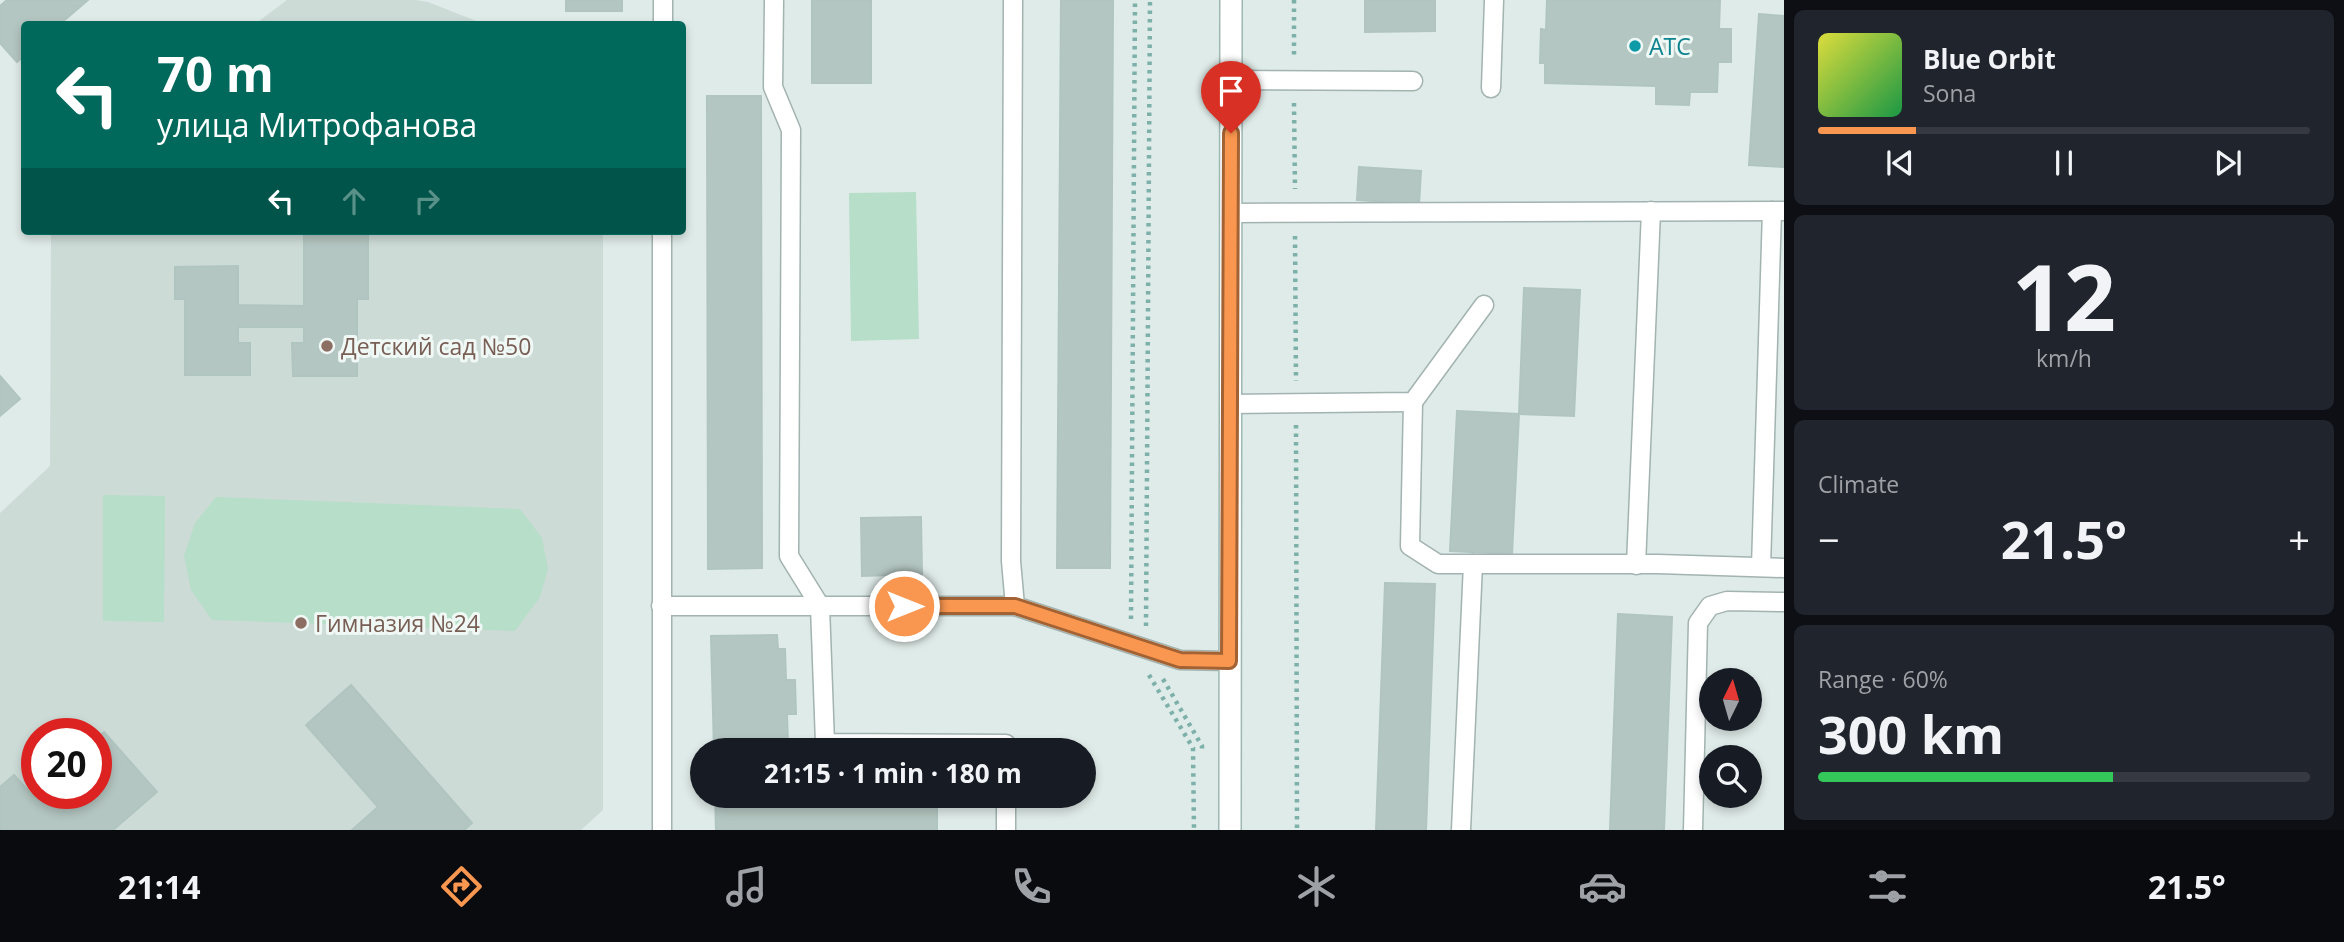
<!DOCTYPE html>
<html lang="en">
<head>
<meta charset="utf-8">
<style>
	body { margin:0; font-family:"Open Sans",sans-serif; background:#20242c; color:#f1f3f6; height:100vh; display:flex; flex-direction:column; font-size:26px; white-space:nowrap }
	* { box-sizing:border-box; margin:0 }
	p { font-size:23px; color:#9ea1a6 }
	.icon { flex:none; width:38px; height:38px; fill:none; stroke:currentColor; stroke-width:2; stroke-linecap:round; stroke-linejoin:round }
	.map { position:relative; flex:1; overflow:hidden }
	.sheet { display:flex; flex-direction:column; gap:10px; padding:10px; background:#0d0f14; width:560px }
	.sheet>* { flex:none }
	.hud { position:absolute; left:21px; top:21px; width:665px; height:214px; border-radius:7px; box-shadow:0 4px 10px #0003; background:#00695c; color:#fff; overflow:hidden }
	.needle { width:46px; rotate:5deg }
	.fabs { position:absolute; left:1699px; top:668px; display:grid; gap:14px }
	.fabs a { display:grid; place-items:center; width:63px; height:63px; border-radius:50%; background:#171b24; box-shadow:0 4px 10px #0003; font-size:35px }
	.speed { position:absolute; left:21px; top:718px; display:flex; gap:14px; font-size:35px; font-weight:700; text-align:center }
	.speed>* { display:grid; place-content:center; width:91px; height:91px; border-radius:50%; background:#171b24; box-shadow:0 4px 10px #0003; line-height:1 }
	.speed .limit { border:10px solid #d22; background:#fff; color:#111 }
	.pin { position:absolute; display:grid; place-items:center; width:60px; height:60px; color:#fff; margin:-72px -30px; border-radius:50% 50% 50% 0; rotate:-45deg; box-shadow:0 0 7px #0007 }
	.pin .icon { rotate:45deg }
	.me { position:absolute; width:77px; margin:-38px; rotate:90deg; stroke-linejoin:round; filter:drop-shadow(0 0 5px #0008) }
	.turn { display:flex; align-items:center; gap:24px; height:147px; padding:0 21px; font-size:32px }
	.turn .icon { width:91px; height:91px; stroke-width:2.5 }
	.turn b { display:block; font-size:49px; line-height:60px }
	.lanes { display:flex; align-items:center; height:66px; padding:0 21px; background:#0003; justify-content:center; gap:35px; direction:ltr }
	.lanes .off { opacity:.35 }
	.big { font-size:52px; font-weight:700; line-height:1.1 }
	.sheet .tile { flex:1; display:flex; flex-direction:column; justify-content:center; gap:10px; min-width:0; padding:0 24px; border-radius:10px; background:#20242c }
	.sheet .dial { align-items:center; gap:0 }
	.dial b { font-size:91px; line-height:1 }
	.song { display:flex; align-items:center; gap:21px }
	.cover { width:84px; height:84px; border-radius:10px; background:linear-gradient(135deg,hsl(60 70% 55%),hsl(140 70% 35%)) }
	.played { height:7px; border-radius:4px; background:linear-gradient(90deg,#f9964f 20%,#363941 20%) }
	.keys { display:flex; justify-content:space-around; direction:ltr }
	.heat { display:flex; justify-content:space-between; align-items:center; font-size:38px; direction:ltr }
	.charge { height:10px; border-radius:5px; background:linear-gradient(90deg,#34c759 60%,#363941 0) }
	.trip { position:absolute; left:690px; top:738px; width:406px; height:70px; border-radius:35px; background:#171b24; box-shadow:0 4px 10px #0003; font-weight:700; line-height:70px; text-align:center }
	.tab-bar { display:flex; height:112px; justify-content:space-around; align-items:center; background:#090b0e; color:#9ea1a6 }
	.tab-bar .icon { width:49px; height:49px }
	.tab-bar .selected { color:#f9964f }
	.tab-bar b { font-size:32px; color:#f1f3f6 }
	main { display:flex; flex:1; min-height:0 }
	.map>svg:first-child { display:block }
</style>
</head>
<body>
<main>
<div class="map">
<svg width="1784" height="830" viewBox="0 0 1784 830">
	<rect width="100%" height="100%" fill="#dfebe8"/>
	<g fill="#cddbd7" fill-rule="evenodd">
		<path d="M287,0H416L428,2L484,24H255Z"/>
		<path d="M51,231H603V810L581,830H0V513L50,466ZM37,733H96V793H37Z"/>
	</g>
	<g fill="#b6dec8">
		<path d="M916,192L919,339L851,341L849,193Z"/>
		<path d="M103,495L165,496L164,622L103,621Z"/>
		<path d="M216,497L520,509L542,538L548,569L540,597L515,631L212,620L191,590L184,556L195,523Z"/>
	</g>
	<g fill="#b4c6c1" stroke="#b1c5c0" stroke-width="2">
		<path d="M7,0H88L60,24H24V56L17,62L0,43V6Z"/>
		<rect x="566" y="0" width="56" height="11"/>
		<rect x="812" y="0" width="59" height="83"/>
		<path d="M1061,0H1113L1110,568H1057Z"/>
		<path d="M1365,0H1435V31L1365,32Z"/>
		<path d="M1547,0H1720L1719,29H1731V62H1718L1717,92H1690L1689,105L1656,104V86L1545,83V63H1540L1541,29L1546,30Z"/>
		<path d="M1759,14L1784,16V167L1749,165Z"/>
		<path d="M707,96H761L762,568L708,569Z"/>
		<path d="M1359,167L1421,171L1419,204L1357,200Z"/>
		<path d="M304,231H368V299H357V376H293L292,343H304V327H238V343H250V375H185V299H175V267L238,266V305L304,306Z"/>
		<path d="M1524,288L1580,290L1574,416L1519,414Z"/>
		<path d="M0,376L20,399L0,416Z"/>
		<path d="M1457,411L1519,414L1512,554L1450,551Z"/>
		<path d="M921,517L922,574L862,576L861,518Z"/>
		<path d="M1385,583L1435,584L1426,830H1376Z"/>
		<path d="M1618,614L1672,617L1664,830H1610Z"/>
		<path d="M777,635L778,649H785L786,680H795L796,714H787L788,744L795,751H714L711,636Z"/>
		<path d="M351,685L472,823L464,830H352L378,807L306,725Z"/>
		<path d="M104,732L157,792L113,830H0V787L14,775L32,795L37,790V793H96V738Z"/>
		<path d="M715,796H937V830H716Z"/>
	</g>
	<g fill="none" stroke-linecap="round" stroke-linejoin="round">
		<defs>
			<g id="lane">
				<path d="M774,0L773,87L791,130L789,556L820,606L825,743L1006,744V751"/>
				<path d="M663,24V0"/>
				<path d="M1231,80L1413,81"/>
				<path d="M1491,88L1494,0"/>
				<path d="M1231,213L1784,211"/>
				<path d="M1413,402L1410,546L1438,564H1658L1784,568"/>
				<path d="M1230,404L1413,402L1484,305"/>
				<path d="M1636,565L1651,211"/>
				<path d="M1761,567L1772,211"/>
				<path d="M661,606H1015L1011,561L1013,0"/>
				<path d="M1015,606L1180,660L1229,661"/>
				<path d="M1006,796V830"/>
				<path d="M662,830V231"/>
				<path d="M1461,830L1473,564"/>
				<path d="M1693,830L1698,623L1710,606L1727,601L1784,602"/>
			</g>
			<path id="secondary" d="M1230,830L1231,0"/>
		</defs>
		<use href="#lane" stroke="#a2b3b0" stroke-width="21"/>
		<use href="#secondary" stroke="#9db7b2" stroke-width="24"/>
		<g stroke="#7db0a9" stroke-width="4.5" stroke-dasharray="3.5 5" stroke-linecap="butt">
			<path d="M1294,0V59"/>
			<path d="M1294,103L1295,189"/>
			<path d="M1295,236L1296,381"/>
			<path d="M1296,425L1297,830"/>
			<path d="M1131,619L1135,0"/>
			<path d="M1146,626L1150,0"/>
			<path d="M1149,675L1193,748L1194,830"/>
			<path d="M1163,679L1202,746V751"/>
		</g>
		<use href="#lane" stroke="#fff" stroke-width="18"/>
		<use href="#secondary" stroke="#fff" stroke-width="21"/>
	</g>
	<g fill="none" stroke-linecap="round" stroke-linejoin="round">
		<defs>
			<path id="route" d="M904,606H1015L1180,660L1229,661L1231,133"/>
		</defs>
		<use href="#route" stroke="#a26233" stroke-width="18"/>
		<use href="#route" stroke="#f9964f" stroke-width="12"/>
	</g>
	<circle fill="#0f9aa8" stroke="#eff8f5" stroke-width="2.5" cx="1635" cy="46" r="7"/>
	<g fill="#8d6e63" stroke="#eff8f5" stroke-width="2.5">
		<circle cx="327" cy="346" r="7"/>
		<circle cx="301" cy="623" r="7"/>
	</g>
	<g text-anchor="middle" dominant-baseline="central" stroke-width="6" stroke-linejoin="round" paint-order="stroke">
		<g font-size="23" fill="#0d838f" stroke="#eff8f5" text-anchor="start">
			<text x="1649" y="46">АТС</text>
		</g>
		<g font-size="23" fill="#785e54" stroke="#eff8f5" text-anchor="start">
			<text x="341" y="346">Детский сад №50</text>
			<text x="315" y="623">Гимназия №24</text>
		</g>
	</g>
</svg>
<div class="fabs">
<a><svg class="needle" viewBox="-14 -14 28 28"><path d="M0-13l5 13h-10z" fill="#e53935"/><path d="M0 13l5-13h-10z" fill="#9ea1a6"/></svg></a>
<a><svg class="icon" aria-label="search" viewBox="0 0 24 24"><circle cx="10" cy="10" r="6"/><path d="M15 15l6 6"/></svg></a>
</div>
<div class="speed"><div class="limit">20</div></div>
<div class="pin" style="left:1231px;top:133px;background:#d93025"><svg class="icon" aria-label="arrive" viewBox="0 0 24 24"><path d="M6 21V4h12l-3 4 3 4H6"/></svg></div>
<svg class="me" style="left:904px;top:606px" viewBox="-20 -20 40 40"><circle r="17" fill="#f9964f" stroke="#fff" stroke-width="3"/><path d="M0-11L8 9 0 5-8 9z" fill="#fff"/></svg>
<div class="trip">21:15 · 1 min · 180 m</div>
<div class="hud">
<div class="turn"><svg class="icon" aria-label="left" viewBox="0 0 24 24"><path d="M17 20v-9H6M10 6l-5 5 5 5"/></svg><div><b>70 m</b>улица Митрофанова</div></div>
<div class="lanes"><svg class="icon" aria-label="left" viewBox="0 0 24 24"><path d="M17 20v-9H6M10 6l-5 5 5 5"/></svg><svg class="icon off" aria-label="ahead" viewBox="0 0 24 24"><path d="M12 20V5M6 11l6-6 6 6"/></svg><svg class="icon off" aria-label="right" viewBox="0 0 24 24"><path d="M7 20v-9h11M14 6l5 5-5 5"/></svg></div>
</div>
</div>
<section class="sheet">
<div class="tile">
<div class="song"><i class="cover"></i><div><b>Blue Orbit</b><p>Sona</p></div></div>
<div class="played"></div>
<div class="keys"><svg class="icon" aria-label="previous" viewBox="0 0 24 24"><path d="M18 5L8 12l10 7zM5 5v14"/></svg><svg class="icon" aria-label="pause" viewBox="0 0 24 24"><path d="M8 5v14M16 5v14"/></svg><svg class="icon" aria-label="next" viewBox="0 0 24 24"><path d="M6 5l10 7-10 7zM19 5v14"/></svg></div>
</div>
<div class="tile dial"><b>12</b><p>km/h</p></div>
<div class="tile"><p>Climate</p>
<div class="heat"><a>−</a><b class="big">21.5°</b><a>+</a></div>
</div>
<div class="tile"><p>Range · 60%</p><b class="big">300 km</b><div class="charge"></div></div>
</section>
</main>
<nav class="tab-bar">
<b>21:14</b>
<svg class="icon selected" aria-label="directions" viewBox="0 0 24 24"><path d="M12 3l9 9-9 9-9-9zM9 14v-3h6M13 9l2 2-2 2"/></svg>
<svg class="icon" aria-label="music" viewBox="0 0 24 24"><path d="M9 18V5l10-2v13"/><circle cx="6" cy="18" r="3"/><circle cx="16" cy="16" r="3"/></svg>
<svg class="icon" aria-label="phone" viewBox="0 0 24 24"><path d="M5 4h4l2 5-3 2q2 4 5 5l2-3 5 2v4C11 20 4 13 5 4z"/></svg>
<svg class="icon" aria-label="climate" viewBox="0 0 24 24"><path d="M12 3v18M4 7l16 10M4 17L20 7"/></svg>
<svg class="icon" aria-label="car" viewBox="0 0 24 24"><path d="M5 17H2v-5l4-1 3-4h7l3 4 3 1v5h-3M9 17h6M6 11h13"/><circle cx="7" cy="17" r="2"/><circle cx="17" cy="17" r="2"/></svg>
<svg class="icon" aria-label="filters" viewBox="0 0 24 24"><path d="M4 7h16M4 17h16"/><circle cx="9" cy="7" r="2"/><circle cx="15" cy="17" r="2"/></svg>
<b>21.5°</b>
</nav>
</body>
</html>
